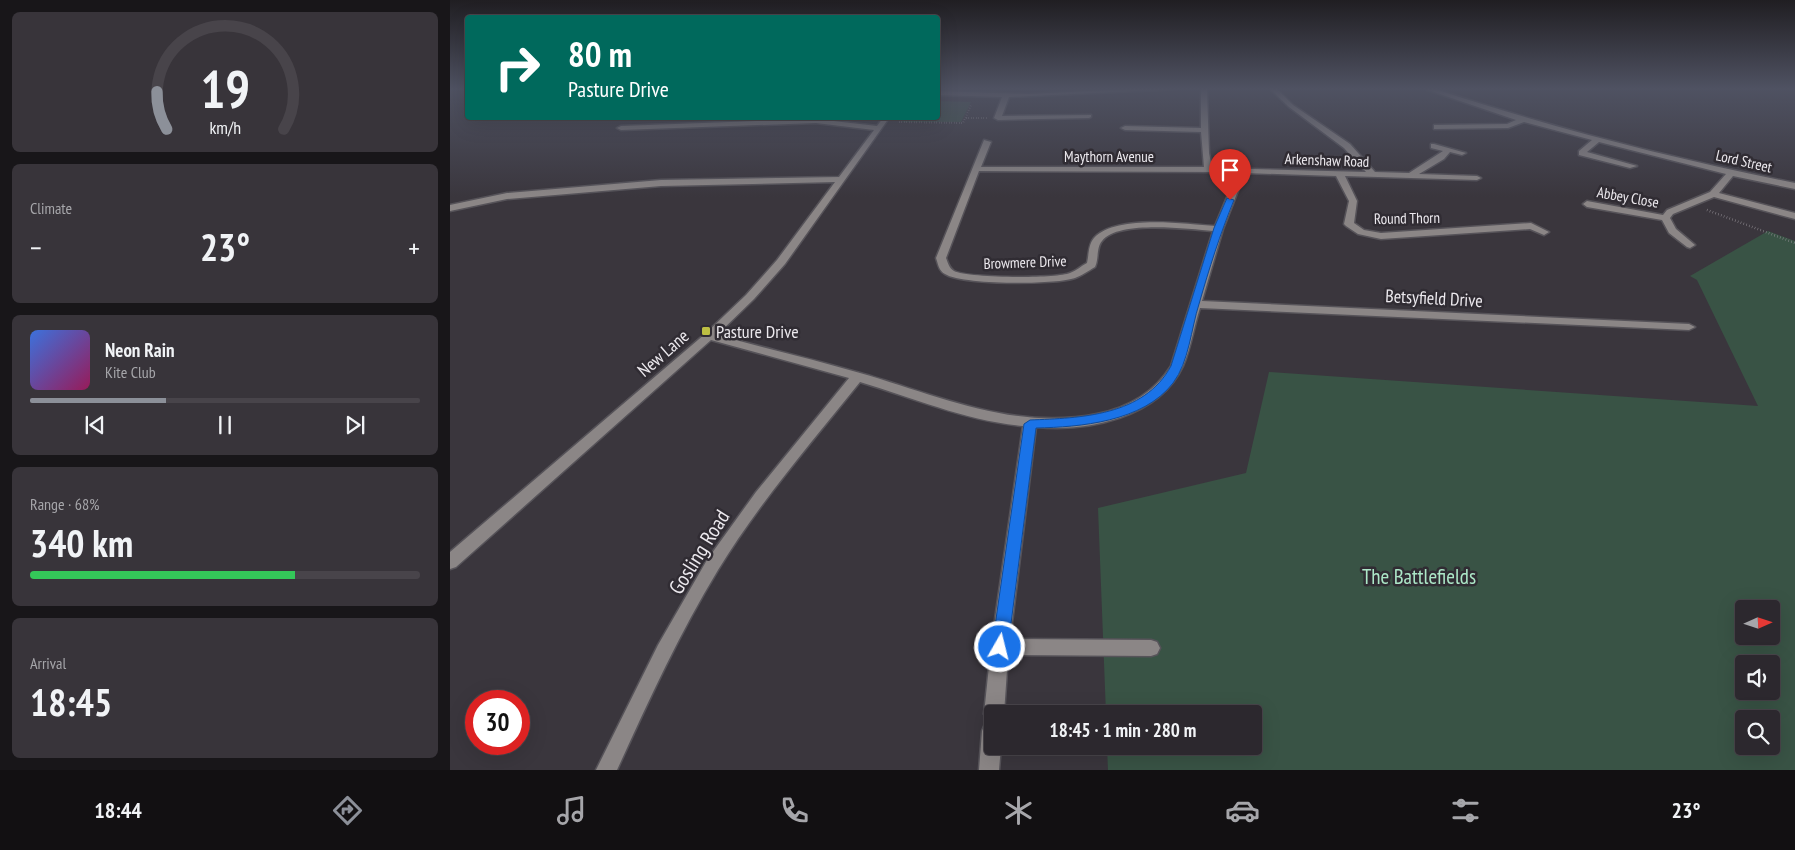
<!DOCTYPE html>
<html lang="en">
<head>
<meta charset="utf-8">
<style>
	body { margin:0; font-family:"PT Sans Narrow",sans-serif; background:#38343a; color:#f1f3f6; height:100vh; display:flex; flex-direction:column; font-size:19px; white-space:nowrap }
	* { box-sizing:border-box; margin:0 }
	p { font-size:16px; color:#a6a6aa }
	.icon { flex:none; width:28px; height:28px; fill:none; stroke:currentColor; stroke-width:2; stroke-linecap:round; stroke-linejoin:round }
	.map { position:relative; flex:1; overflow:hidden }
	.details { display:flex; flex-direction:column; gap:12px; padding:12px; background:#181619; width:450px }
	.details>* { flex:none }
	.guide { position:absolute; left:15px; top:15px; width:475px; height:105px; border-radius:5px; box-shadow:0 5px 20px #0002,0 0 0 1px #48444a; background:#00695c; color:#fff; overflow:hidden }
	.needle { width:32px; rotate:87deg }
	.buttons { position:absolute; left:1285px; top:600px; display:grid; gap:10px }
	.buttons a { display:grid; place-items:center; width:45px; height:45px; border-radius:5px; background:#2c282e; box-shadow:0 5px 20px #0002,0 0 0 1px #48444a; font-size:25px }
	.speed { position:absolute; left:15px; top:690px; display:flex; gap:10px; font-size:25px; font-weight:700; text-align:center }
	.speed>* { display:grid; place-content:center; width:65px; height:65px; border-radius:50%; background:#2c282e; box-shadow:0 5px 20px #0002,0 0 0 1px #48444a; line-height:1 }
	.speed .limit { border:8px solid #d22; background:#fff; color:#111 }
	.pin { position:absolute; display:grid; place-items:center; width:42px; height:42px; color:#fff; margin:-51px -21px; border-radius:50% 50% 50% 0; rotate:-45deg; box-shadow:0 0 5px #0007 }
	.pin .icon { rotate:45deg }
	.me { position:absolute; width:55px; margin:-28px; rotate:8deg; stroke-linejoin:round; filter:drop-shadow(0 0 4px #0008) }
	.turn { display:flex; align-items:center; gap:18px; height:105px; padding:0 20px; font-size:22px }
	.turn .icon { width:65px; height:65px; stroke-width:2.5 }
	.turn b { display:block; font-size:35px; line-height:42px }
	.big { font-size:38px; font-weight:700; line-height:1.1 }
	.details .card { flex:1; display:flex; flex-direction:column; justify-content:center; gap:8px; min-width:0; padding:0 18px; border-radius:8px; background:#38343a }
	.details .dial { align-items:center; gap:0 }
	.dial svg { height:130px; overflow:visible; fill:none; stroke:#48444a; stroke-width:7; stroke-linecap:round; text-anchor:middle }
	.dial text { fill:#f1f3f6; stroke:none }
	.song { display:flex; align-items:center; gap:15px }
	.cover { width:60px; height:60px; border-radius:8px; background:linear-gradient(135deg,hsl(220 70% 55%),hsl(330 70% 35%)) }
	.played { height:5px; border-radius:2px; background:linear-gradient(90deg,#8c9099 35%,#48444a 35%) }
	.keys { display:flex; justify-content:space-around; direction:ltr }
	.heat { display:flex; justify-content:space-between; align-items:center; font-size:28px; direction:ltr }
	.charge { height:8px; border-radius:4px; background:linear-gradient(90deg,#34c759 68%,#48444a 0) }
	.trip { position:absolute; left:534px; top:705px; width:278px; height:50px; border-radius:5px; background:#2c282e; box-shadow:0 5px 20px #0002,0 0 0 1px #48444a; font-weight:700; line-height:50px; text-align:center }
	.tabs { display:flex; height:80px; justify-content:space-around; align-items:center; background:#121012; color:#a6a6aa }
	.tabs .icon { width:35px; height:35px }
	.tabs .active { color:#8c9099 }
	.tabs b { font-size:22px; color:#f1f3f6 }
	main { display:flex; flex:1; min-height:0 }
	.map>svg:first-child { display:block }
</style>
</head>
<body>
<main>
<section class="details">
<div class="card dial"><svg viewBox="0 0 100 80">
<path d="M14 69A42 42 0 1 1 86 69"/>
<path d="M14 69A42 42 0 0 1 8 46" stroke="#8c9099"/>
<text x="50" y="56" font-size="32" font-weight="700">19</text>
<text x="50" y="72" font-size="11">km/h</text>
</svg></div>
<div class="card"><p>Climate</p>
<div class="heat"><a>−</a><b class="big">23°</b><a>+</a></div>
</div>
<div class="card">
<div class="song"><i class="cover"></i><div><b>Neon Rain</b><p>Kite Club</p></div></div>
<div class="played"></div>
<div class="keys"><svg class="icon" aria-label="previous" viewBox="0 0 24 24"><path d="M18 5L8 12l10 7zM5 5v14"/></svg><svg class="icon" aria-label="pause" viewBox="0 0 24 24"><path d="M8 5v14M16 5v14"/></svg><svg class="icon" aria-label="next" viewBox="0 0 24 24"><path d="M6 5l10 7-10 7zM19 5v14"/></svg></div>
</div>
<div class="card"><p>Range · 68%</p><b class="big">340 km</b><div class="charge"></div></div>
<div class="card"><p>Arrival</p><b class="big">18:45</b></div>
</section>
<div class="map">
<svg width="1345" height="770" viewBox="0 0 1345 770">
	<rect width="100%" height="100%" fill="#3a363d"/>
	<g fill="#395345" fill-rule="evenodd">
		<path d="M488,101L521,102L511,122H452L455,118H488Z"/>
		<path d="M1318,231L1345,241V770H658L657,746H802V714H656L648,508L796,473L819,372L1308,406L1247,280L1240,276ZM1294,609H1321V636H1294ZM1294,664H1321V691H1294ZM1294,719H1321V746H1294Z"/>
	</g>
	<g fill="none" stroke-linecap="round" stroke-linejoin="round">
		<defs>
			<g id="minor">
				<path d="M678,89H729L559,97L552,116L641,115V117L639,118L548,120L544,118L552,97L488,95V91L578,94Z"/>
				<path d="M751,89H757L759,153L762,168L916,172L894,148L839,107L820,89H827L843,105L900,144L925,172L959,173L993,151L981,148V144H984L1016,153L1012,155L1000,152L994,159L969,174L1027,176L1031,178L1027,180L895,176L907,201L904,223L914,230L931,233L1081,223L1099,232L1094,235L1080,229L931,239L908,234L896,226L894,224L899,201L886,176L795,173L773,229L752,301L1239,324L1245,327L1239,330L750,308C744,326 741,348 733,366C709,418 637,432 586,427L560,639L701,640L707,642L710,648L707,654L701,656L558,655L554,714H542V746H551L549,770H529L532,731L535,724L540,722L537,721L534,714L541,647L573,426C517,421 463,398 410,382C361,443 309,503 268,570C229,634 198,702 167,770H146L208,645L257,560L306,492L399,378L261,340L6,567L0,569V552L255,334L296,295L327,260L385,182L211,186L57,199L0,211V205L57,193L211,180L389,177L424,130L366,123L171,130L167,128L171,126L366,119L427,126L433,118H439L335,264L304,299L267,335C314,348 363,359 410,373C487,395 564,431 647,414C677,408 704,393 721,366L763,231C738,229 668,220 652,241C646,248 649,259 645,267C638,271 631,276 625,278C605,285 512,285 495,274C489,271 488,264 486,258L534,140L541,142L531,167H754L751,132L675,130L671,128L675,126L751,128ZM529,171L777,172L787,173L765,226C735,224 666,214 644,238C638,245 639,255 637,263C631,266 626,271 620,273C605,279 517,278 504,271C499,268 498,263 496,258Z"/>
				<path d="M975,89H985C1103,128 1224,159 1345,183V189L1283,176L1269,193L1345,213V219L1264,197L1223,214L1220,218L1226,229L1245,245L1240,248L1237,247L1219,233L1212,220L1137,207L1133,204L1137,201L1213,215L1217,210L1260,192L1276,174L1149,142L1137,152L1187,166L1180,168L1129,155V151L1142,140L1074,122L1058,128L984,129V125H987L1057,124L1066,120Z"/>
			</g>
		</defs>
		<use href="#minor" stroke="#565359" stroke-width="3"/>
		<g stroke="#979399" stroke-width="2" stroke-dasharray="0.5 2" stroke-linecap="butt">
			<path d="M452,118L449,122L513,123L521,105"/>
			<path d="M516,118H537"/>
		</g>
		<path stroke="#979399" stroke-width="2.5" stroke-dasharray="0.5 2.5" stroke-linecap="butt" d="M1257,210L1345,243"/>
		<use href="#minor" fill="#8b8686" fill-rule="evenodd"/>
	</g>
	<linearGradient id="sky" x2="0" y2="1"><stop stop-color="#201e22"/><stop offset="0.45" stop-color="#4f5262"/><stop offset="1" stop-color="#4f5262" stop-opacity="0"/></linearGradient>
	<rect width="1345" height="197" fill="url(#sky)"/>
	<path fill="#1a73e8" stroke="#114b97" d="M777,198L784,200C770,234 759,269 749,304C741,329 739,362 723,383C693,422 630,427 586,428L558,647L556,652L550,654L545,652L542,647L574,424L580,420C631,418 694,416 721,366L764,228Z"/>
	<rect fill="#bdbf43" stroke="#302c33" stroke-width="2" x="251" y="326" width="10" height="10" rx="2.5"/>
	<g text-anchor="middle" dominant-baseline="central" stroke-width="5" stroke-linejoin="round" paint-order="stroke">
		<g font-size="15" fill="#ece9ee" stroke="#302c33">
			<text x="659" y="156">Maythorn Avenue</text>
			<text transform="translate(877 160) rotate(2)">Arkenshaw Road</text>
			<text transform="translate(1294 161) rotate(13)">Lord Street</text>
			<text transform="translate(1178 197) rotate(10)">Abbey Close</text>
			<text transform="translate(957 218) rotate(-1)">Round Thorn</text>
			<text transform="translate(575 262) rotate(-2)">Browmere Drive</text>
		</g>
		<g font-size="18" fill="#ece9ee" stroke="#302c33">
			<text transform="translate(984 298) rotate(3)">Betsyfield Drive</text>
			<text transform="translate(213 353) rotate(-41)">New Lane</text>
		</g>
		<g font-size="18" fill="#ece9ee" stroke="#302c33" text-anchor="start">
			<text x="266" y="331">Pasture Drive</text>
		</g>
		<g font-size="21" fill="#ece9ee" stroke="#302c33">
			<text transform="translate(249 552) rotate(-58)">Gosling Road</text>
		</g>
		<g font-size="21" fill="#ace7c7" stroke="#302c33">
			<text x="969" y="576">The Battlefields</text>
		</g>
	</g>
</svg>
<div class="buttons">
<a><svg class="needle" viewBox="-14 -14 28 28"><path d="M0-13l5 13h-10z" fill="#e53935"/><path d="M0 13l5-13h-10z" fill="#a6a6aa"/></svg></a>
<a><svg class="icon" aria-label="sound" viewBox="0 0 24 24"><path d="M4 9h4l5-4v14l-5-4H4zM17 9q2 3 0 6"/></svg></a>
<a><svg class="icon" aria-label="search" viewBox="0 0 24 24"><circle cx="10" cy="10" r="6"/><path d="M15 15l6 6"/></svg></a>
</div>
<div class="speed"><div class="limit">30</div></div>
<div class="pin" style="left:780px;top:200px;background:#d93025"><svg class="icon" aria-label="arrive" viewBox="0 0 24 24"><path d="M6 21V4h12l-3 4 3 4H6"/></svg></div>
<svg class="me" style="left:550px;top:647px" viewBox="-20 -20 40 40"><circle r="17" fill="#1a73e8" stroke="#fff" stroke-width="3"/><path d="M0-11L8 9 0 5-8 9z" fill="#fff"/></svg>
<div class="trip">18:45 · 1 min · 280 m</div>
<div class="guide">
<div class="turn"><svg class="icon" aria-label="right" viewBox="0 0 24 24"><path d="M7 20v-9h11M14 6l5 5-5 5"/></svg><div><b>80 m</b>Pasture Drive</div></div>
</div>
</div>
</main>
<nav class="tabs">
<b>18:44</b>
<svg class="icon active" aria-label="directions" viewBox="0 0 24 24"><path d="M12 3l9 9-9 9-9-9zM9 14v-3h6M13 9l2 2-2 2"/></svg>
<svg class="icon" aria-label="music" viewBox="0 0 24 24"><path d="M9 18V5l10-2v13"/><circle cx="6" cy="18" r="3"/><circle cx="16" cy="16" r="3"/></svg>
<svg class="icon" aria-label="phone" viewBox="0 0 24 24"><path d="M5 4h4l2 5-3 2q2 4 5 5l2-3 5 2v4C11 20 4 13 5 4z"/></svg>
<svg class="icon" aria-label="climate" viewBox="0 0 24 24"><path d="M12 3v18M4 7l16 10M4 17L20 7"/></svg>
<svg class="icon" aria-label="car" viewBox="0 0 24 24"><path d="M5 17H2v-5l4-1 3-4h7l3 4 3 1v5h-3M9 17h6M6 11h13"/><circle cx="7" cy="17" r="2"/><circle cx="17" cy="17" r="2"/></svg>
<svg class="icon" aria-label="filters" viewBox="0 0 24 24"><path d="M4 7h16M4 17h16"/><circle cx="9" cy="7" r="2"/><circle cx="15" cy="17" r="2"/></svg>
<b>23°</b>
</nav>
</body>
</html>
